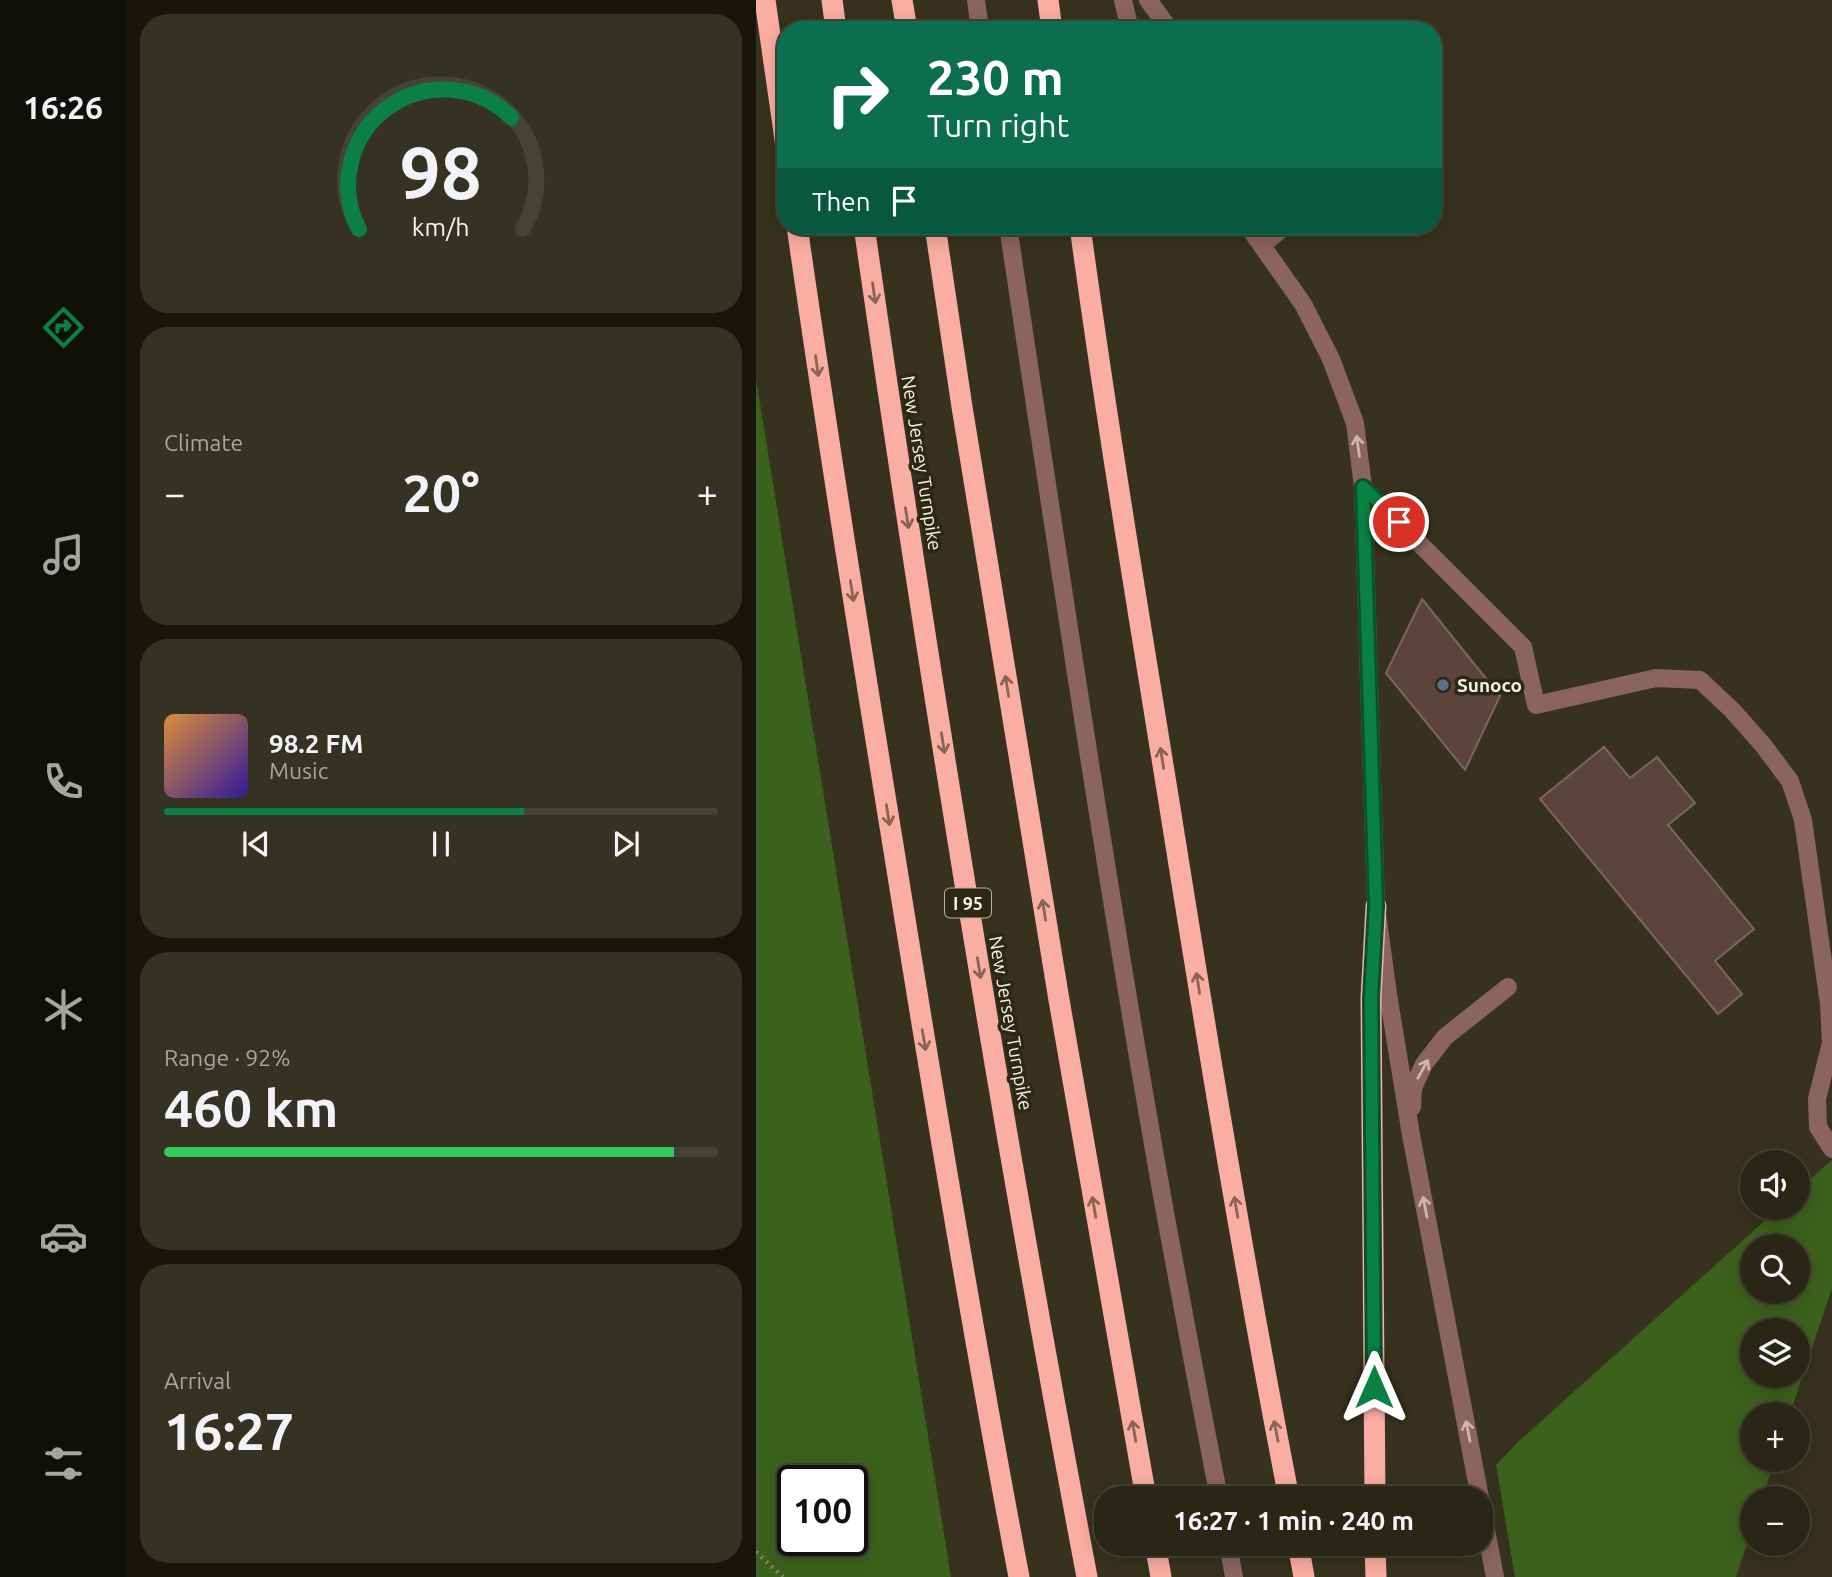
<!DOCTYPE html>
<html lang="en">
<head>
<meta charset="utf-8">
<style>
	body { margin:0; font-family:Ubuntu,sans-serif; background:#353223; color:#f1f3f6; height:100vh; display:flex; flex-direction:column; font-size:26px; white-space:nowrap }
	* { box-sizing:border-box; margin:0 }
	p { font-size:23px; color:#a5a5a1 }
	.icon { flex:none; width:38px; height:38px; fill:none; stroke:currentColor; stroke-width:2; stroke-linecap:round; stroke-linejoin:round }
	.map { position:relative; flex:1; overflow:hidden }
	.sheet { display:flex; flex-direction:column; gap:14px; padding:14px; background:#17150c; width:630px }
	.sheet>* { flex:none }
	.banner { position:absolute; left:21px; top:21px; width:665px; height:214px; border-radius:28px; box-shadow:0 4px 18px #0003,0 0 0 2px #454335; background:#0b6e4f; color:#fff; overflow:hidden }
	.controls { position:absolute; left:984px; top:1150px; display:grid; gap:14px }
	.controls a { display:grid; place-items:center; width:70px; height:70px; border-radius:50%; background:#292616; box-shadow:0 4px 18px #0003,0 0 0 2px #454335; font-size:35px }
	.speed { position:absolute; left:21px; top:1465px; display:flex; gap:14px; font-size:35px; font-weight:700; text-align:center }
	.speed>* { display:grid; place-content:center; width:91px; height:91px; border-radius:50%; background:#292616; box-shadow:0 4px 18px #0003,0 0 0 2px #454335; line-height:1 }
	.speed .limit { border:4px solid #111; border-radius:10px; background:#fff; color:#111 }
	.pin { position:absolute; display:grid; place-items:center; width:60px; height:60px; color:#fff; margin:-30px; border:4px solid #fff; border-radius:50%; box-shadow:0 2px 7px #0007 }
	.me { position:absolute; width:77px; margin:-38px; rotate:0deg; stroke-linejoin:round; filter:drop-shadow(0 0 5px #0008) }
	.turn { display:flex; align-items:center; gap:24px; height:147px; padding:0 35px; font-size:32px }
	.turn .icon { width:91px; height:91px; stroke-width:2.5 }
	.turn b { display:block; font-size:49px; line-height:60px }
	.then { display:flex; align-items:center; height:66px; padding:0 35px; background:#0003; gap:14px; font-size:26px }
	.big { font-size:52px; font-weight:600; line-height:1.1 }
	.sheet .widget { flex:1; display:flex; flex-direction:column; justify-content:center; gap:10px; min-width:0; padding:0 24px; border-radius:28px; background:#353223 }
	.sheet .dial { align-items:center; gap:0 }
	.dial svg { height:182px; overflow:visible; fill:none; stroke:#454335; stroke-width:7; stroke-linecap:round; text-anchor:middle }
	.dial text { fill:#f1f3f6; stroke:none }
	.song { display:flex; align-items:center; gap:21px }
	.cover { width:84px; height:84px; border-radius:10px; background:linear-gradient(135deg,hsl(30 70% 55%),hsl(250 70% 35%)) }
	.played { height:7px; border-radius:4px; background:linear-gradient(90deg,#0b8043 65%,#454335 65%) }
	.keys { display:flex; justify-content:space-around; direction:ltr }
	.heat { display:flex; justify-content:space-between; align-items:center; font-size:38px; direction:ltr }
	.charge { height:10px; border-radius:5px; background:linear-gradient(90deg,#34c759 92%,#454335 0) }
	.trip { position:absolute; left:338px; top:1486px; width:399px; height:70px; border-radius:28px; background:#292616; box-shadow:0 4px 18px #0003,0 0 0 2px #454335; font-weight:600; line-height:70px; text-align:center }
	main { display:flex; flex:1; min-height:0 }
	.tab-bar { display:flex; flex-direction:column; width:126px; justify-content:space-around; align-items:center; background:#100f09; color:#a5a5a1 }
	.tab-bar .icon { width:49px; height:49px }
	.tab-bar .current { color:#0b8043 }
	.tab-bar b { font-size:32px; color:#f1f3f6 }
	.map>svg:first-child { display:block }
</style>
</head>
<body>
<main>
<nav class="tab-bar">
<b>16:26</b>
<svg class="icon current" aria-label="directions" viewBox="0 0 24 24"><path d="M12 3l9 9-9 9-9-9zM9 14v-3h6M13 9l2 2-2 2"/></svg>
<svg class="icon" aria-label="music" viewBox="0 0 24 24"><path d="M9 18V5l10-2v13"/><circle cx="6" cy="18" r="3"/><circle cx="16" cy="16" r="3"/></svg>
<svg class="icon" aria-label="phone" viewBox="0 0 24 24"><path d="M5 4h4l2 5-3 2q2 4 5 5l2-3 5 2v4C11 20 4 13 5 4z"/></svg>
<svg class="icon" aria-label="climate" viewBox="0 0 24 24"><path d="M12 3v18M4 7l16 10M4 17L20 7"/></svg>
<svg class="icon" aria-label="car" viewBox="0 0 24 24"><path d="M5 17H2v-5l4-1 3-4h7l3 4 3 1v5h-3M9 17h6M6 11h13"/><circle cx="7" cy="17" r="2"/><circle cx="17" cy="17" r="2"/></svg>
<svg class="icon" aria-label="filters" viewBox="0 0 24 24"><path d="M4 7h16M4 17h16"/><circle cx="9" cy="7" r="2"/><circle cx="15" cy="17" r="2"/></svg>
</nav>
<section class="sheet">
<div class="widget dial"><svg viewBox="0 0 100 80">
<path d="M14 69A42 42 0 1 1 86 69"/>
<path d="M14 69A42 42 0 0 1 81 20" stroke="#0b8043"/>
<text x="50" y="56" font-size="32" font-weight="700">98</text>
<text x="50" y="72" font-size="11">km/h</text>
</svg></div>
<div class="widget"><p>Climate</p>
<div class="heat"><a>−</a><b class="big">20°</b><a>+</a></div>
</div>
<div class="widget">
<div class="song"><i class="cover"></i><div><b>98.2 FM</b><p>Music</p></div></div>
<div class="played"></div>
<div class="keys"><svg class="icon" aria-label="previous" viewBox="0 0 24 24"><path d="M18 5L8 12l10 7zM5 5v14"/></svg><svg class="icon" aria-label="pause" viewBox="0 0 24 24"><path d="M8 5v14M16 5v14"/></svg><svg class="icon" aria-label="next" viewBox="0 0 24 24"><path d="M6 5l10 7-10 7zM19 5v14"/></svg></div>
</div>
<div class="widget"><p>Range · 92%</p><b class="big">460 km</b><div class="charge"></div></div>
<div class="widget"><p>Arrival</p><b class="big">16:27</b></div>
</section>
<div class="map">
<svg width="1076" height="1577" viewBox="0 0 1076 1577">
	<rect width="100%" height="100%" fill="#37321d"/>
	<g fill="#3c611c" fill-rule="evenodd">
		<path d="M0,379L195,1577H0ZM37,1480H96V1540H37Z"/>
		<path d="M1076,1160V1288L1034,1414H996V1460H1019L1006,1498H996V1529L980,1577H759L740,1465L762,1442L1023,1208H1041V1191ZM996,1246H1041V1292H996ZM996,1330H1041V1376H996Z"/>
	</g>
	<g fill="#5a443b" stroke="#7d655b" stroke-width="2">
		<path d="M666,599L744,696L709,770L630,673Z"/>
		<path d="M848,747L874,778L901,757L939,803L912,825L998,929L959,961L986,994L962,1014L784,799Z"/>
	</g>
	<g fill="none" stroke-linecap="round" stroke-linejoin="round">
		<path stroke="#898574" stroke-width="4.5" stroke-dasharray="2 5" stroke-linecap="butt" d="M0,1552L27,1577"/>
		<g stroke="#8b645e" stroke-width="18">
			<path d="M220,0L224,30"/>
			<path d="M367,0L374,30"/>
			<path d="M392,0L414,30"/>
			<path d="M252,226C302,557 351,888 410,1218C427,1311 445,1405 463,1498"/>
			<path d="M492,226L547,304L575,359L599,423L607,487L620,906L632,994L655,1135L724,1498"/>
			<path d="M506,245L529,226"/>
			<path d="M607,487L767,647L780,705L900,678L944,680L976,710L1007,745L1034,781L1047,820L1073,1004L1075,1043L1061,1099L1062,1127L1076,1149"/>
			<path d="M656,1107L657,1088L668,1064L689,1037L752,987"/>
			<path d="M724,1499L739,1577"/>
			<path d="M472,1544L478,1577"/>
		</g>
		<g stroke="#faada2" stroke-width="21">
			<path d="M9,0L30,146"/>
			<path d="M76,0L80,30"/>
			<path d="M146,0L151,30"/>
			<path d="M292,0L296,30"/>
			<path d="M41,226C71,435 104,643 138,851C177,1094 217,1336 263,1577"/>
			<path d="M108,226C173,678 246,1128 331,1577"/>
			<path d="M179,226L206,407L303,1000L390,1498"/>
			<path d="M324,226C350,418 382,610 413,802C450,1034 488,1267 533,1498"/>
			<path d="M619,1498L615,998L620,906"/>
			<path d="M399,1544L405,1577"/>
			<path d="M542,1544L548,1577"/>
			<path d="M619,1544L620,1577"/>
		</g>
	</g>
	<defs><path id="oneway-shaft" d="M-6 0H5M1.5-3L5.5 0L1.5 3" fill="none" stroke-width="1.6" stroke-linecap="round" stroke-linejoin="round" transform="scale(1.75)"/></defs>
	<g stroke="#896453">
		<use href="#oneway-shaft" transform="translate(118 293) rotate(82)"/>
		<use href="#oneway-shaft" transform="translate(61 366) rotate(82)"/>
		<use href="#oneway-shaft" transform="translate(151 518) rotate(81)"/>
		<use href="#oneway-shaft" transform="translate(96 591) rotate(81)"/>
		<use href="#oneway-shaft" transform="translate(251 686) rotate(-99)"/>
		<use href="#oneway-shaft" transform="translate(187 743) rotate(81)"/>
		<use href="#oneway-shaft" transform="translate(406 758) rotate(-99)"/>
		<use href="#oneway-shaft" transform="translate(132 815) rotate(81)"/>
		<use href="#oneway-shaft" transform="translate(288 910) rotate(-99)"/>
		<use href="#oneway-shaft" transform="translate(223 968) rotate(81)"/>
		<use href="#oneway-shaft" transform="translate(442 983) rotate(-99)"/>
		<use href="#oneway-shaft" transform="translate(168 1040) rotate(80)"/>
		<use href="#oneway-shaft" transform="translate(338 1207) rotate(-100)"/>
		<use href="#oneway-shaft" transform="translate(480 1207) rotate(-100)"/>
		<use href="#oneway-shaft" transform="translate(378 1431) rotate(-100)"/>
		<use href="#oneway-shaft" transform="translate(520 1431) rotate(-101)"/>
	</g>
	<g stroke="#cab8ae">
		<use href="#oneway-shaft" transform="translate(602 446) rotate(-98)"/>
		<use href="#oneway-shaft" transform="translate(667 1069) rotate(-61)"/>
		<use href="#oneway-shaft" transform="translate(669 1207) rotate(-101)"/>
		<use href="#oneway-shaft" transform="translate(712 1431) rotate(-101)"/>
	</g>
	<g fill="none" stroke-linecap="round" stroke-linejoin="round">
		<defs>
			<path id="route" d="M618,1387L615,998L620,906L607,487L643,522"/>
		</defs>
		<use href="#route" stroke="#07532c" stroke-width="18"/>
		<use href="#route" stroke="#0b8043" stroke-width="12"/>
	</g>
	<circle fill="#5c6f8a" stroke="#2d2813" stroke-width="2.5" cx="687" cy="685" r="7"/>
	<g text-anchor="middle" dominant-baseline="central" stroke-width="7" stroke-linejoin="round" paint-order="stroke">
		<rect fill="#2d2813" stroke="#b8b4a5" stroke-width="2" x="189" y="888.5" width="46" height="29" rx="5"/>
		<g font-size="18" font-weight="bold" fill="#f4f0e4">
			<text x="212" y="903">I 95</text>
		</g>
		<g font-size="19" fill="#f4f0e4" stroke="#2d2813">
			<text transform="translate(166 463) rotate(81)">New Jersey Turnpike</text>
			<text transform="translate(255 1023) rotate(80)">New Jersey Turnpike</text>
		</g>
		<g font-size="19" font-weight="bold" fill="#f4f0e4" stroke="#2d2813" text-anchor="start">
			<text x="701" y="685">Sunoco</text>
		</g>
	</g>
</svg>
<div class="controls">
<a><svg class="icon" aria-label="sound" viewBox="0 0 24 24"><path d="M4 9h4l5-4v14l-5-4H4zM17 9q2 3 0 6"/></svg></a>
<a><svg class="icon" aria-label="search" viewBox="0 0 24 24"><circle cx="10" cy="10" r="6"/><path d="M15 15l6 6"/></svg></a>
<a><svg class="icon" aria-label="layers" viewBox="0 0 24 24"><path d="M12 4l9 5-9 5-9-5zM3 14l9 5 9-5"/></svg></a>
<a>+</a>
<a>−</a>
</div>
<div class="speed"><div class="limit">100</div></div>
<div class="pin" style="left:643px;top:522px;background:#d93025"><svg class="icon" aria-label="arrive" viewBox="0 0 24 24"><path d="M6 21V4h12l-3 4 3 4H6"/></svg></div>
<svg class="me" style="left:618px;top:1387px" viewBox="-20 -20 40 40"><path d="M0-17L14 15 0 8-14 15z" fill="#0b8043" stroke="#fff" stroke-width="4"/></svg>
<div class="trip">16:27 · 1 min · 240 m</div>
<div class="banner">
<div class="turn"><svg class="icon" aria-label="right" viewBox="0 0 24 24"><path d="M7 20v-9h11M14 6l5 5-5 5"/></svg><div><b>230 m</b>Turn right</div></div>
<div class="then">Then<svg class="icon" aria-label="arrive" viewBox="0 0 24 24"><path d="M6 21V4h12l-3 4 3 4H6"/></svg></div>
</div>
</div>
</main>
</body>
</html>
